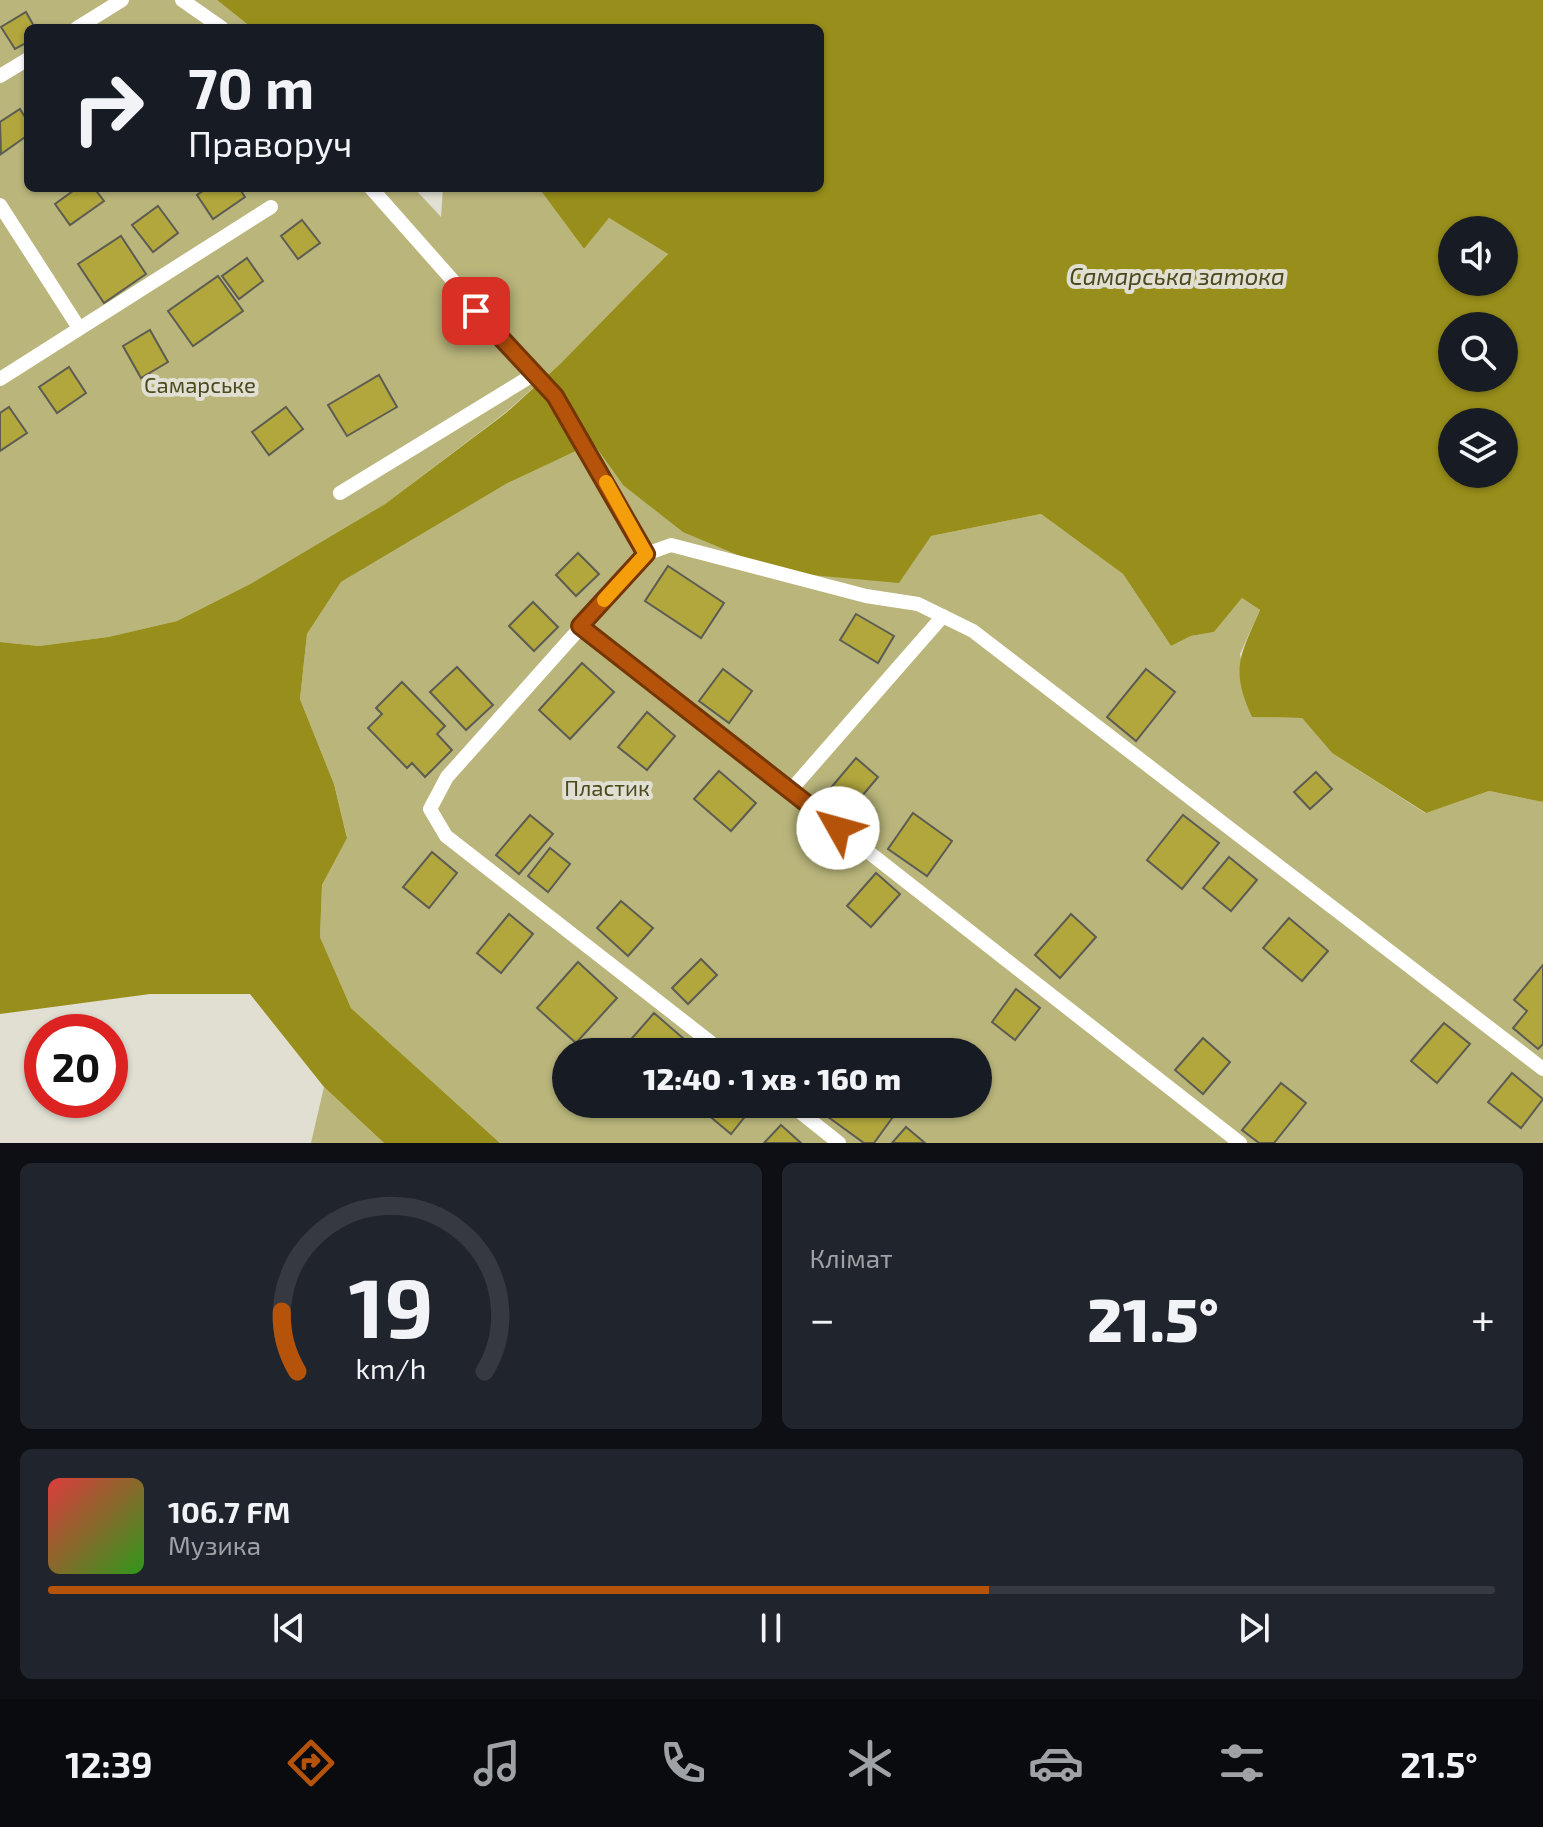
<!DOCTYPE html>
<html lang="uk">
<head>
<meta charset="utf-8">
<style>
	body { margin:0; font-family:"Exo 2",sans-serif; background:#20242c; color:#f1f3f6; height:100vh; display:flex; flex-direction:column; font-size:30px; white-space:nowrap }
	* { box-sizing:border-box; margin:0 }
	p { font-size:26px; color:#9ea1a6 }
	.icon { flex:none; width:44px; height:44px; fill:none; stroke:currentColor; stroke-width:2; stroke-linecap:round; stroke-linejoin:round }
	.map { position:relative; height:1143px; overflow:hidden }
	.side { display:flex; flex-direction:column; gap:20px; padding:20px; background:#0d0f14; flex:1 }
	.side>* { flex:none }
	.guide { position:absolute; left:24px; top:24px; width:800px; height:168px; border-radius:12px; box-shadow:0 2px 6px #0004; background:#171b24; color:#f1f3f6; overflow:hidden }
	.buttons { position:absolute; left:1438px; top:216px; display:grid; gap:16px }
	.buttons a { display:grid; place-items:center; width:80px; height:80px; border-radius:50%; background:#171b24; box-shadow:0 2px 6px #0004; font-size:40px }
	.speed { position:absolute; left:24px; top:1014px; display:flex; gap:16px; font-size:40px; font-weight:700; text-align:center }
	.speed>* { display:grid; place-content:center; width:104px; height:104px; border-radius:50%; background:#171b24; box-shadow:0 2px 6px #0004; line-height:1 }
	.speed .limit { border:12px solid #d22; background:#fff; color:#111 }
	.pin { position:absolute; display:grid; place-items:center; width:68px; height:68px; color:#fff; margin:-34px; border-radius:16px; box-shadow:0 4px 12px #0006 }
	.me { position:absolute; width:88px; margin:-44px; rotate:308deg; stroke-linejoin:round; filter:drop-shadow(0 0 6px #0008) }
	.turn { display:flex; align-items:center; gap:28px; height:168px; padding:0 32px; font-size:36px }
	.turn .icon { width:104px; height:104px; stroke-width:2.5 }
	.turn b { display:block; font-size:56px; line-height:68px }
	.big { font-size:60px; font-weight:800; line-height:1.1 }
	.side .card { flex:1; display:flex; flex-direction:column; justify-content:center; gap:12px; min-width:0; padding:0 28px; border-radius:12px; background:#20242c }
	.side .dial { align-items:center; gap:0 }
	.dial svg { height:208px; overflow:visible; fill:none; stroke:#363941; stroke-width:7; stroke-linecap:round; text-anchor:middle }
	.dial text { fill:#f1f3f6; stroke:none }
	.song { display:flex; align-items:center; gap:24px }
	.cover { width:96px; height:96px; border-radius:12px; background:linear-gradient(135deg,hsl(0 70% 55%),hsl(110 70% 35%)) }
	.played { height:8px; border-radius:4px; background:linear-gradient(90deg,#b45309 65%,#363941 65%) }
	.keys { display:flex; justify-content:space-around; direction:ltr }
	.heat { display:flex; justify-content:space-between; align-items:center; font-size:44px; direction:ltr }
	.side .tiles { flex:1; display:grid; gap:20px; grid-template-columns:1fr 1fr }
	.card:last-child { grid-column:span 2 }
	.trip { position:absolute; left:552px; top:1038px; width:440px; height:80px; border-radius:40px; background:#171b24; box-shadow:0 2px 6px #0004; font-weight:800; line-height:80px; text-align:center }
	.dock { display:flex; height:128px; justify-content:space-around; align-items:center; background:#090b0e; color:#9ea1a6 }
	.dock .icon { width:56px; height:56px }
	.dock .active { color:#b45309 }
	.dock b { font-size:36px; color:#f1f3f6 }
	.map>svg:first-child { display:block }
</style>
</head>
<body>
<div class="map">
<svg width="1543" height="1143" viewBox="0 0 1543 1143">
	<rect width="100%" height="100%" fill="#e0dfd2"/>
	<g fill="#b9b57b" fill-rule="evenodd">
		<path d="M0,0H217L252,28H28V188H414L441,217L443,188H534L541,191L584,249L609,218L668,254L561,363L505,413L385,504L252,583L177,621L108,637L39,646L0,642Z"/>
		<path d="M593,443L623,485L931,536L1041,514L1123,574L1171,646L1191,636L1214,632L1242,598L1260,610L1240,654L1252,717L1302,718L1332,753L1425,813L1489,791L1543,802V1143H500L351,1008L320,937L322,885L347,837L334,784L300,699L307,634L341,582L506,484ZM566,1052H978V1104H566Z"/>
		<path d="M324,1087L384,1143H311Z"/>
	</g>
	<path fill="#978e1b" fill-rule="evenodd" d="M217,0H1543V802L1489,791L1426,813L1332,753L1302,718L1252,717C1230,669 1240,656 1260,610L1242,598L1214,632L1191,636L1171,646L1123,574L1041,514L931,536L899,583L778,572L683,532L623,485L593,443L506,484L341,582L307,634L300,699L334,784L347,838L322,885L320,937L351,1008L500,1143H384L324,1087L250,994H150L0,1014V642L39,646L108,637L177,621L252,583L385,504L506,413L561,363L668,254L609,218L584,249L541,191L534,188H820V28H252ZM1452,230H1504V282H1452ZM1452,326H1504V378H1452ZM1452,422H1504V474H1452Z"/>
	<g fill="#b1a73d" stroke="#5d5c52" stroke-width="2">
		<path d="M26,12L35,28H28V42L15,49L1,27Z"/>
		<path d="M20,109L28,122V135L1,154L0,122Z"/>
		<path d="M77,188H94L104,201L70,225L55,204Z"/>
		<path d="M207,188H239L245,197L213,219L197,195Z"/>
		<path d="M158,206L178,233L153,252L132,225Z"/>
		<path d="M302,220L320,243L298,259L281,236Z"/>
		<path d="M121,236L146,274L104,303L78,264Z"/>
		<path d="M247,258L263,281L239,299L222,276Z"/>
		<path d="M218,276L243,311L193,346L168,311Z"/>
		<path d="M150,330L168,362L141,378L123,346Z"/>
		<path d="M69,367L86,393L57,413L39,387Z"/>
		<path d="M379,375L397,407L347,436L328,405Z"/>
		<path d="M9,407L27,433L0,451V413Z"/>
		<path d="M286,407L303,429L269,455L252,432Z"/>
		<path d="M578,553L599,574L576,596L556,575Z"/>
		<path d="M668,566L724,603L701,638L645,601Z"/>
		<path d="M533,602L558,627L534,651L509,626Z"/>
		<path d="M856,614L894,636L878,663L840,640Z"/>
		<path d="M582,663L614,692L570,739L539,710Z"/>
		<path d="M457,667L493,705L466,730L430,692Z"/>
		<path d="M723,669L752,691L729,723L699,701Z"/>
		<path d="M1146,669L1175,692L1136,741L1107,717Z"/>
		<path d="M402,682L445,726L437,734L452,750L425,777L412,763L407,768L368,728L382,714L376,708Z"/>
		<path d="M647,712L675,736L647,770L618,747Z"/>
		<path d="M856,758L878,777L846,815L824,796Z"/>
		<path d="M719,771L756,803L731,831L694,799Z"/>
		<path d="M1316,772L1332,789L1310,809L1294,792Z"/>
		<path d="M913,813L952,841L927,876L888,849Z"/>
		<path d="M530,815L553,834L519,874L496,855Z"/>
		<path d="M1183,815L1219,843L1182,889L1147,860Z"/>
		<path d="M550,848L570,864L548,892L528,876Z"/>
		<path d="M432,852L457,873L429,908L403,887Z"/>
		<path d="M1229,857L1257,880L1231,911L1203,888Z"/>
		<path d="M876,873L900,894L871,927L847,906Z"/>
		<path d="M621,901L653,928L628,956L597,928Z"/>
		<path d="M509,914L533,934L501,973L477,953Z"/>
		<path d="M1071,914L1096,937L1060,978L1035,955Z"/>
		<path d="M1289,918L1328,951L1302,981L1263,948Z"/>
		<path d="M701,959L717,975L688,1004L672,988Z"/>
		<path d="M578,962L617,998L576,1043L537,1008Z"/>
		<path d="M1543,965V1044L1538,1049L1513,1028L1527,1011L1514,1000Z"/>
		<path d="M1016,989L1040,1008L1015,1040L992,1022Z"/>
		<path d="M654,1013L684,1039L672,1052H620Z"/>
		<path d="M1444,1023L1470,1044L1437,1083L1411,1061Z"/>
		<path d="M1203,1038L1230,1062L1203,1094L1175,1070Z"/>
		<path d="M1512,1073L1543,1099L1521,1128L1488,1102Z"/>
		<path d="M1281,1083L1306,1103L1274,1143H1259L1242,1130Z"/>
		<path d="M695,1104H755L731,1134Z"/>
		<path d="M831,1104H890L898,1110L874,1143H864L824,1114Z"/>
		<path d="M781,1125L801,1143H764Z"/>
		<path d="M906,1127L925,1143H892Z"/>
	</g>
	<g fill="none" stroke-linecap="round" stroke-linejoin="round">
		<g stroke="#fff" stroke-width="14">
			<path d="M182,0L222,28"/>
			<path d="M77,28L122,0"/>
			<path d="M0,76L28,59"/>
			<path d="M371,188L555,396L646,554L447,777L430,809L446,836L723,1052"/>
			<path d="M0,205L79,328"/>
			<path d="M0,379L271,207"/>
			<path d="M340,493L536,373"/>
			<path d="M646,554L671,545L866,596L918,604L973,631L1543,1069"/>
			<path d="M580,626L1240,1143"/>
			<path d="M790,791L943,616"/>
			<path d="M790,1104L839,1143"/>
		</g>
	</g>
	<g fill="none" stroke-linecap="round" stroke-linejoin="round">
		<defs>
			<path id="route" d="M476,311L555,396L646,554L580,626L838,828"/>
		</defs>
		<use href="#route" stroke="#753606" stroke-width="20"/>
		<use href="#route" stroke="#b45309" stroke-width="14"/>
		<path stroke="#f59e0b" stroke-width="14" d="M604,600L646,554L606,482"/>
	</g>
	<g text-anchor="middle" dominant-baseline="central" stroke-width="8" stroke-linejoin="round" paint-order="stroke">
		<g font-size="22" fill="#4d491e" stroke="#e0dfd2">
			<text x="200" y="384">Самарське</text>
			<text x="607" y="787">Пластик</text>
		</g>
		<g font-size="24" font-style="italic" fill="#4d491e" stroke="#e0dfd2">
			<text x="1177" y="275">Самарська затока</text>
		</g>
	</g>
</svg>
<div class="buttons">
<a><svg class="icon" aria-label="sound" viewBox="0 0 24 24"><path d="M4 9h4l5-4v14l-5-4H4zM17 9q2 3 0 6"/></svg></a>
<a><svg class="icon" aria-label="search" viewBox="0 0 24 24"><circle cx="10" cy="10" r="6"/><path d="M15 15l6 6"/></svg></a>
<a><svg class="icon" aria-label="layers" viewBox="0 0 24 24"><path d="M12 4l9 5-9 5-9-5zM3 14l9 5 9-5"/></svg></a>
</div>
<div class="speed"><div class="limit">20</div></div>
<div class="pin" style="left:476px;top:311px;background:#d93025"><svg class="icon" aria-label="arrive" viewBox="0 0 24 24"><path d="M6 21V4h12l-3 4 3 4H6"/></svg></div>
<svg class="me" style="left:838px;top:828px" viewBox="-20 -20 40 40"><circle r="19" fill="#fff"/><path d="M0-13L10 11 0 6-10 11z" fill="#b45309"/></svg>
<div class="trip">12:40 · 1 хв · 160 m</div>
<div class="guide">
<div class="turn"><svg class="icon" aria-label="right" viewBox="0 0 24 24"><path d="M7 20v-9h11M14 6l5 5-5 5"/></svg><div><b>70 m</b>Праворуч</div></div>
</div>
</div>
<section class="side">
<div class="tiles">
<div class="card dial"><svg viewBox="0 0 100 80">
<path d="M14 69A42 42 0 1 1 86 69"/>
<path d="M14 69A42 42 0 0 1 8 46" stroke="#b45309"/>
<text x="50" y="56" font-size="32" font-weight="700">19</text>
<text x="50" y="72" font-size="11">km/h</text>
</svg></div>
<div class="card"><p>Клімат</p>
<div class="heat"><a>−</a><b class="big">21.5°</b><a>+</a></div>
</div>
<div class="card">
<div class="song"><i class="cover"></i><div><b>106.7 FM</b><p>Музика</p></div></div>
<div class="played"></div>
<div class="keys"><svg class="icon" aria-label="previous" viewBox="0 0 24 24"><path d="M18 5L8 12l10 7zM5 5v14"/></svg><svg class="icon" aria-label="pause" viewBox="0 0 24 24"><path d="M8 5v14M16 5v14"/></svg><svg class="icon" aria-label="next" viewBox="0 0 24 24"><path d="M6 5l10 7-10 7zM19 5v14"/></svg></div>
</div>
</div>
</section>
<nav class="dock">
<b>12:39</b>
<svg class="icon active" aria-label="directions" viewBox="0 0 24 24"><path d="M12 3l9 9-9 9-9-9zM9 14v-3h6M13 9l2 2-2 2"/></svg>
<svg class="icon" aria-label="music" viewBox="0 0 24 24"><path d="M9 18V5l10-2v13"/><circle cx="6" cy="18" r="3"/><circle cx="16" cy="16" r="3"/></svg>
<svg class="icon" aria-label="phone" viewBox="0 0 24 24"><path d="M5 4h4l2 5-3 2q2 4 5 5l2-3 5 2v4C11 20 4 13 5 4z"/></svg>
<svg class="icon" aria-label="climate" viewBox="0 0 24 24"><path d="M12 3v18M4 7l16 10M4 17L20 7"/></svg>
<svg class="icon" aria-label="car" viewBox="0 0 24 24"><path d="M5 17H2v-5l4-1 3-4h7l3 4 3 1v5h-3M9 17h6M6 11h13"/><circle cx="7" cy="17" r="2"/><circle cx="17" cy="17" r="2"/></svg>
<svg class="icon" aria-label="filters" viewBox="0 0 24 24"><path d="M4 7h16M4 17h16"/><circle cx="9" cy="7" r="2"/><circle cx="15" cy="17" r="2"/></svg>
<b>21.5°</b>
</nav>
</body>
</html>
